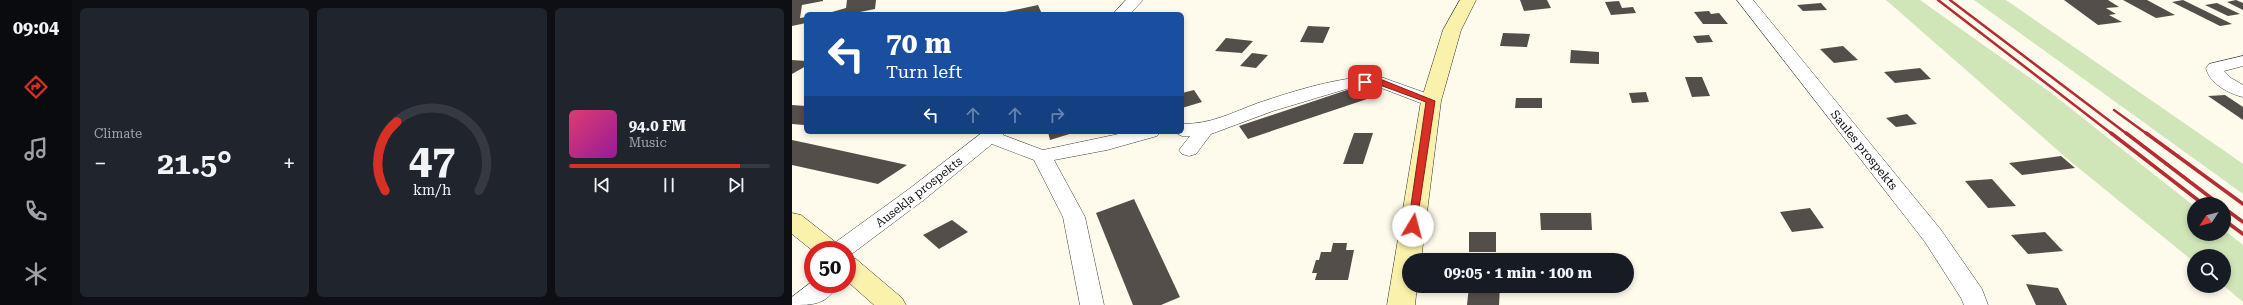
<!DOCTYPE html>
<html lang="en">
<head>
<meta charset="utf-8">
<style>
	body { margin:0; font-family:"Roboto Serif",serif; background:#20242c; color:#f1f3f6; height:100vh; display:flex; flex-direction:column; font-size:15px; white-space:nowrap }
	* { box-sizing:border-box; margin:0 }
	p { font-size:13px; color:#9ea1a6 }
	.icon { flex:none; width:22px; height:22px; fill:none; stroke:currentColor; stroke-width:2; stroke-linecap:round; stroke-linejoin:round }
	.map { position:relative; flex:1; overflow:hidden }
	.side { display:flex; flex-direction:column; gap:8px; padding:8px; background:#0d0f14; width:720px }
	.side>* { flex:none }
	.banner { position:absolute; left:12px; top:12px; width:380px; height:122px; border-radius:6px; box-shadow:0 2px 6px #0003; background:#1a4fa0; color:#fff; overflow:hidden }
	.needle { width:26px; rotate:234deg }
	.controls { position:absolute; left:1395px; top:197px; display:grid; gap:8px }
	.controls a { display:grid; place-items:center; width:44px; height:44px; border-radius:50%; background:#171b24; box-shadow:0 2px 6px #0003; font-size:20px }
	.speed { position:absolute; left:12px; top:241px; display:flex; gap:8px; font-size:20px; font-weight:700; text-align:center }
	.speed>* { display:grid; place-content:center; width:52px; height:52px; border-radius:50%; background:#171b24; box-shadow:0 2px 6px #0003; line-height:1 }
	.speed .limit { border:6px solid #d22; background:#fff; color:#111 }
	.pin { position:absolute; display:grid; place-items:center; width:34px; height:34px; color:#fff; margin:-17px; border-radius:8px; box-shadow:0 2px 6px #0006 }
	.me { position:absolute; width:44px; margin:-22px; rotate:8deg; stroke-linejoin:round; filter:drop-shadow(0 0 3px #0008) }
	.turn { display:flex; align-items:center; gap:14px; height:84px; padding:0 16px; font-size:18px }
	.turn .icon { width:52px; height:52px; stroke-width:2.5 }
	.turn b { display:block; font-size:28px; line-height:34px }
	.lanes { display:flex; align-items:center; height:38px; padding:0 16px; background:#0003; justify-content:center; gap:20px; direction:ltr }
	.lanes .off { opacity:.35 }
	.big { font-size:30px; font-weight:700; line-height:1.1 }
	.side .widget { flex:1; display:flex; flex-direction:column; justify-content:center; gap:6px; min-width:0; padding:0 14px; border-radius:6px; background:#20242c }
	.side .dial { align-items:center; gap:0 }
	.dial svg { height:104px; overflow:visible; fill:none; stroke:#363941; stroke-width:7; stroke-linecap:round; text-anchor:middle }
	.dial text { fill:#f1f3f6; stroke:none }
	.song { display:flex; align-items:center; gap:12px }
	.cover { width:48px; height:48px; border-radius:6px; background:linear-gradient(135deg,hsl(340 70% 55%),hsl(300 70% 35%)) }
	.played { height:4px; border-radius:2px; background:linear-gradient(90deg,#d93025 85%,#363941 85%) }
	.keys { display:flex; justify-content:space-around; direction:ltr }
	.heat { display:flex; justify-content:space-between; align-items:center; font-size:22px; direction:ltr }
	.side .tiles { flex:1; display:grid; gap:8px; grid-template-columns:repeat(3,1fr) }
	.trip { position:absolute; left:610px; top:253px; width:232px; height:40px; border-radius:20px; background:#171b24; box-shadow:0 2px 6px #0003; font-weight:700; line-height:40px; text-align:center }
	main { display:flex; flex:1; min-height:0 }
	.dock { display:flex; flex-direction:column; width:72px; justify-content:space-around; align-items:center; background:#090b0e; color:#9ea1a6 }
	.dock .icon { width:28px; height:28px }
	.dock .active { color:#d93025 }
	.dock b { font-size:18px; color:#f1f3f6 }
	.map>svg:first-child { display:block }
</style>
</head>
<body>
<main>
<nav class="dock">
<b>09:04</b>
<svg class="icon active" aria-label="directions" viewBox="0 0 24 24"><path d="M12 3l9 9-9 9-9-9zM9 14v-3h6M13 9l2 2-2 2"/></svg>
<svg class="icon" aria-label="music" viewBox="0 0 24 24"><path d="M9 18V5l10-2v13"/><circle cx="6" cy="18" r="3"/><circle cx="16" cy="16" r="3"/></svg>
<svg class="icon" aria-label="phone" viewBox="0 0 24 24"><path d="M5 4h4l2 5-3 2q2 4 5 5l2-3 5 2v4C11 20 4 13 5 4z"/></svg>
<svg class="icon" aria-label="climate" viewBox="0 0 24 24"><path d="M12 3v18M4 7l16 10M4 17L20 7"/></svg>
</nav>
<section class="side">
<div class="tiles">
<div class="widget"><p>Climate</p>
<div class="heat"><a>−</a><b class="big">21.5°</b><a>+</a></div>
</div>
<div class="widget dial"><svg viewBox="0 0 100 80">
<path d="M14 69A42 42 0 1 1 86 69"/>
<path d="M14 69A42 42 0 0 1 23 16" stroke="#d93025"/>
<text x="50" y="56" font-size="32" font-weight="700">47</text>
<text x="50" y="72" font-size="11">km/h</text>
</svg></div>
<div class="widget">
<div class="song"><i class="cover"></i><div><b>94.0 FM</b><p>Music</p></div></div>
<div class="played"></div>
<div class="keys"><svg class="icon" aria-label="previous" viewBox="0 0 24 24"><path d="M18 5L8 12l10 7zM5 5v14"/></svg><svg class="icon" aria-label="pause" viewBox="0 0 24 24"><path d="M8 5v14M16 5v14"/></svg><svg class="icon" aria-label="next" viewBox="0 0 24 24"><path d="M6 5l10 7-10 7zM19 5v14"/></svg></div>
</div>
</div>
</section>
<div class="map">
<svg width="1451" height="305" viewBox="0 0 1451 305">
	<rect width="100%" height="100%" fill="#fefbed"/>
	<g fill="#d0e6b9">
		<path d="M1094,0H1128L1258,92L1402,206V234H1432V230L1451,245V302L1432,286V256H1402V262L1278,161Z"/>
		<path d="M1182,0H1214L1437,154L1451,164V194Z"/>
	</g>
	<g fill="#544e4a">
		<path d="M0,0H31V1L10,5L8,18L14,17V23L0,26Z"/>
		<path d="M55,0H84L83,9L58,14H39L40,12L54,8Z"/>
		<path d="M728,0H755L759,8L732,11Z"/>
		<path d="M1272,0H1316L1327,7L1314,8L1324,14L1317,15L1330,22L1306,25Z"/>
		<path d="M1331,0H1355L1383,15L1364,18Z"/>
		<path d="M1391,0L1440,24L1428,26L1380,2Z"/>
		<path d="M1444,0L1451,3V10L1435,2Z"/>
		<path d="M827,1L830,8L841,7L844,13L819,15L813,2Z"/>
		<path d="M1029,3L1035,10L1011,11L1005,5Z"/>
		<path d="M1425,3L1448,14L1436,16L1413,5Z"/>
		<path d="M246,5L250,14H208V13Z"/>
		<path d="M917,11L919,14L927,13L936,24H911L902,12Z"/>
		<path d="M516,26L538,27L531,43L508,42Z"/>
		<path d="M711,33L738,34L735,47L708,46Z"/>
		<path d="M917,35L921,42L905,43L901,36Z"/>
		<path d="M434,38L461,41L450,53L423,51Z"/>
		<path d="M1051,46L1066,60L1042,63L1028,49Z"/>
		<path d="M779,50L807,52V64L778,63Z"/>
		<path d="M460,53L476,55L464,68L448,66Z"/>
		<path d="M0,60L14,61V66L0,74Z"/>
		<path d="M1128,68L1139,79L1103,83L1092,72Z"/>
		<path d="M893,77H910L918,96L900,97Z"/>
		<path d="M576,83L587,95L456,139L447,126Z"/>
		<path d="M402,90L410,102L390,108V93Z"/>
		<path d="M854,92L857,102L840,103L837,93Z"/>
		<path d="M1433,95L1451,107V120L1416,96Z"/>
		<path d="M724,98H750V108H723Z"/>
		<path d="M0,105L14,106V124L12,125L0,124Z"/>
		<path d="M1115,114L1125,124L1104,127L1094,118Z"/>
		<path d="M256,132H284L258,140Z"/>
		<path d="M562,133H581L571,164H551Z"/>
		<path d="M0,140L28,146L115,165L86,184L0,165Z"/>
		<path d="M1269,156L1283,168L1230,175L1217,163Z"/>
		<path d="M1200,179L1224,206L1196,208L1173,181Z"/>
		<path d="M342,199L388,297L369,305H341L304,213Z"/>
		<path d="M1018,208L1032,228L1000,232L988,212Z"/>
		<path d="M748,213H799L800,230H749Z"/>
		<path d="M160,220L176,232L147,249L131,235Z"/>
		<rect x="677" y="232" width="27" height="20"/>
		<path d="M1253,232L1271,251L1236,254L1219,235Z"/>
		<path d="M541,243H555L554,250H562L556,280H523L525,273H520L524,260H527L529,252H539Z"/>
		<path d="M722,253L752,254V260H721Z"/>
		<path d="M1234,284L1266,288L1275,305H1244Z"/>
		<path d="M677,286H708L707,305H675Z"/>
	</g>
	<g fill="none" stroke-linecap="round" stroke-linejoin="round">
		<defs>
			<g id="street">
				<path d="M334,0H351L338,14H321Z"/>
				<path d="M945,0H961L1149,230L1190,289L1196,305H1172L1169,298L1133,242Z"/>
				<path d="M1451,56V66L1432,71L1439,78L1451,85V97C1437,94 1417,83 1414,68L1417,64Z"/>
				<path d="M586,76L645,97L648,101L645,105L639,107L584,86L561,87L481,111L419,134L404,154L397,156L390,154L387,150L398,136H390L382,132H390V124C420,124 439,113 466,103C505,90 546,77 586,76Z"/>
				<path d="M191,132H213L211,135L251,150L336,132H368L365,136L315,150L262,160L293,217L312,305H288L271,217L242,160L200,144L133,199L57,256H55V250H37L41,244L117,189Z"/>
				<path d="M21,281V284H46C35,305 21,305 0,305V297Z"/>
			</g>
			<g id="secondary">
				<path d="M668,0H684L669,30L649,101L629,260H617V286H625L623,305H595L629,101L651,30Z"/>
				<path d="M0,213L9,215L46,244L50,250L21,251L0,234Z"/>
				<path d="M55,257L64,259L110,298L114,305H82L55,281Z"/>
			</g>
		</defs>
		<use href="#street" stroke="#3f3f3f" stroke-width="1"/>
		<use href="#secondary" stroke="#2e2e2e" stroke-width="1"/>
		<use href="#street" fill="#fff" fill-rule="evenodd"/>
		<use href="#secondary" fill="#faf2ac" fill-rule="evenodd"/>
		<g stroke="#b42d32" stroke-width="2.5">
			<path d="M1146,0L1320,134"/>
			<path d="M1158,0L1335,134"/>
			<path d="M1322,110L1355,134"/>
		</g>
		<g stroke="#b42d32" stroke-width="3.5">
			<path d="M1319,133L1411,204"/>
			<path d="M1334,133L1427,204"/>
			<path d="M1354,133L1451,204"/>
			<path d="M1432,208L1451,222"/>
			<path d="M1432,220L1451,234"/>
		</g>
	</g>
	<path fill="#d93025" stroke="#8d1f18" d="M573,79H588L643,101L624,228L621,229L616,226L634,102L585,84L570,83L569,82Z"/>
	<g text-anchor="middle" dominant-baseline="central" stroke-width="4" stroke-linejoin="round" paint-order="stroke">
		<g font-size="12" fill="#0c0c0c" stroke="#fff">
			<text transform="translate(1072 150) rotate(51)">Saules prospekts</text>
			<text transform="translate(127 192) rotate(-38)">Ausekļa prospekts</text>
		</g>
	</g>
</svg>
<div class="controls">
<a><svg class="needle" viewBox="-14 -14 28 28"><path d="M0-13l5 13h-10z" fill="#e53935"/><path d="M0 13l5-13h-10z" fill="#9ea1a6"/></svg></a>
<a><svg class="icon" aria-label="search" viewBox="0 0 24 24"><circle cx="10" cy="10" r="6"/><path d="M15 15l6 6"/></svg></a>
</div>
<div class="speed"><div class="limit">50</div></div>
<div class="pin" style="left:573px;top:82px;background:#d93025"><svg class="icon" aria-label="arrive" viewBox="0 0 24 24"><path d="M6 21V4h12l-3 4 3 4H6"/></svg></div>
<svg class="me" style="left:621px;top:226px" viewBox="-20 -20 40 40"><circle r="19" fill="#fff"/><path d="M0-13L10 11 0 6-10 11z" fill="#d93025"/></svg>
<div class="trip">09:05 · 1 min · 100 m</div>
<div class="banner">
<div class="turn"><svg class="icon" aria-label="left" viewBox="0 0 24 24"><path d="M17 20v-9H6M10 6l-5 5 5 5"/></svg><div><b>70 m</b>Turn left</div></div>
<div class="lanes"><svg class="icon" aria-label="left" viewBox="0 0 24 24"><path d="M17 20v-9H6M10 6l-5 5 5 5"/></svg><svg class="icon off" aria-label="ahead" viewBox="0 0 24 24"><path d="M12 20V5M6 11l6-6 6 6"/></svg><svg class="icon off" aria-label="ahead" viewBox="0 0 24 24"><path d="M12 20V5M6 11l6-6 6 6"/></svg><svg class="icon off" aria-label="right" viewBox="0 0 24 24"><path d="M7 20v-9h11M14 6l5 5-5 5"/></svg></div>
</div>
</div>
</main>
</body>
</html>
